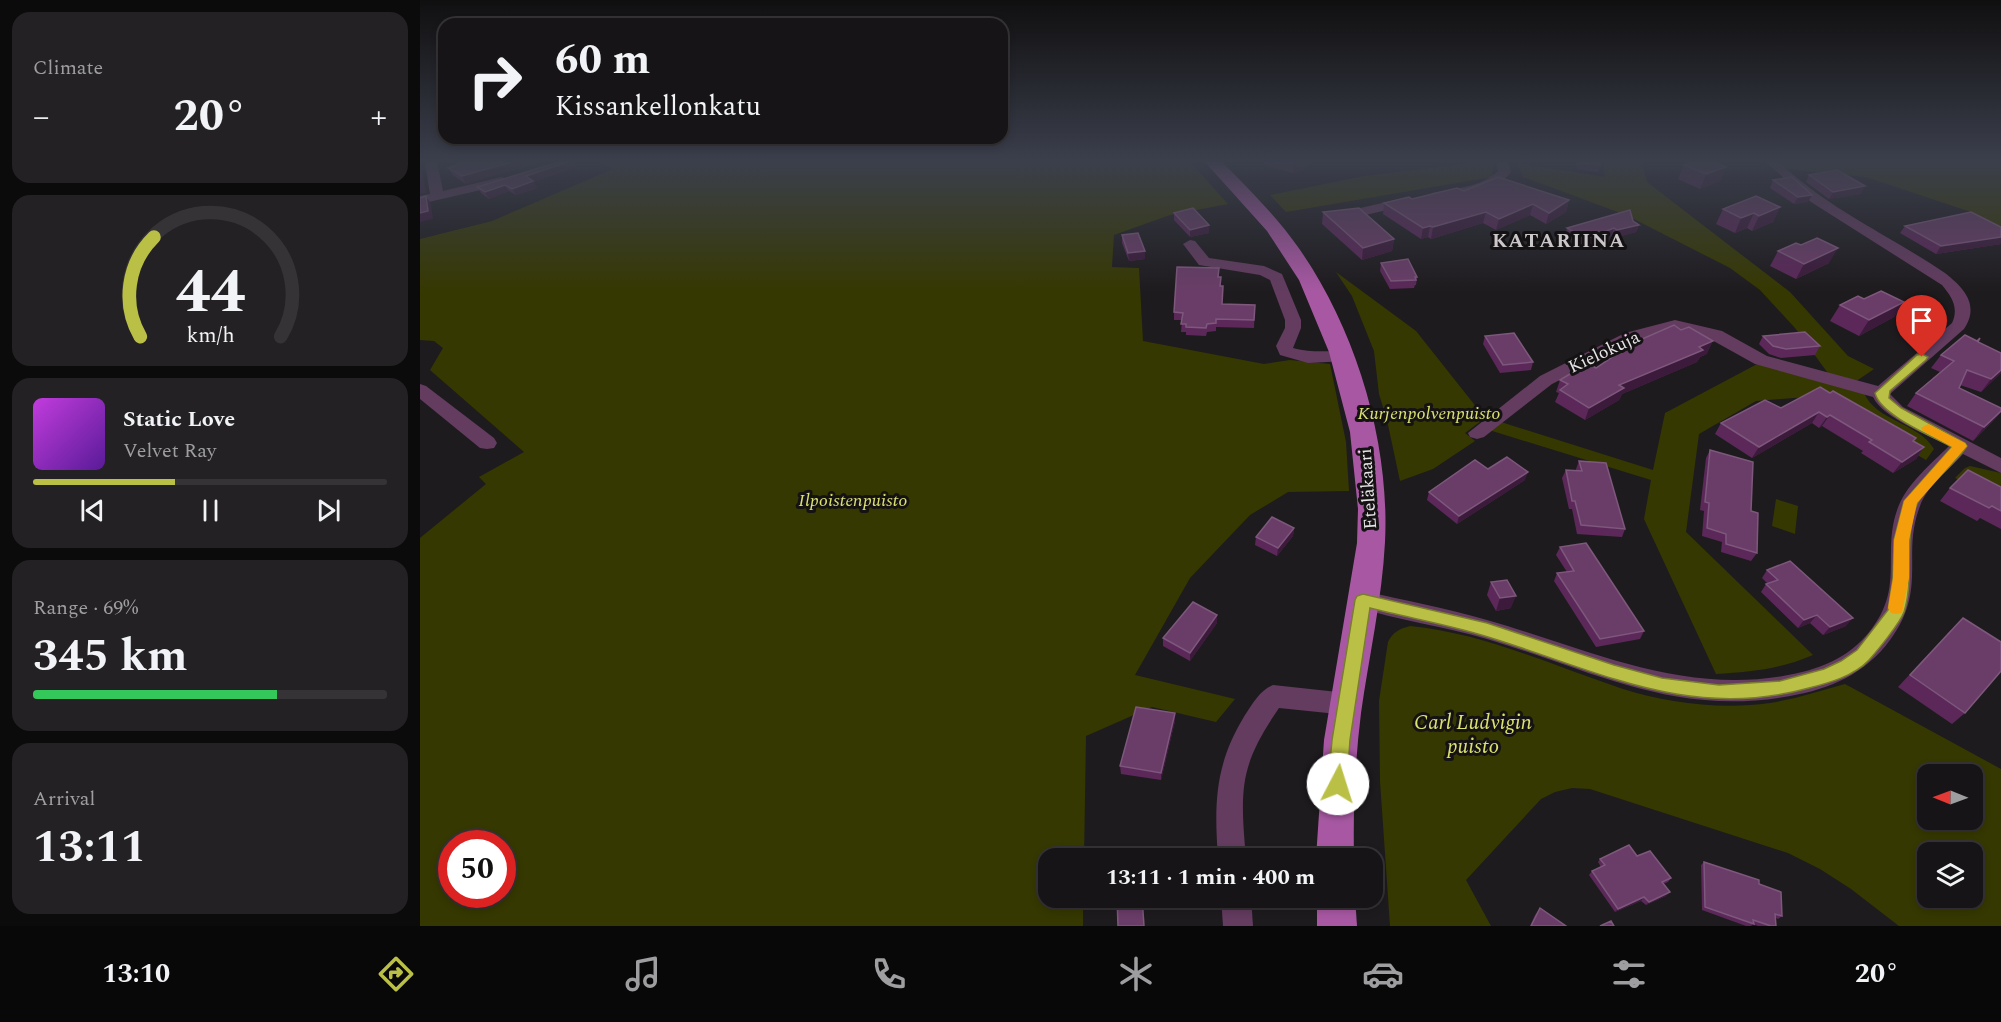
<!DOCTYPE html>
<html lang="en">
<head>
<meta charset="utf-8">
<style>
	body { margin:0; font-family:Spectral,serif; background:#232123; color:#f1f3f6; height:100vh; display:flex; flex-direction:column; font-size:22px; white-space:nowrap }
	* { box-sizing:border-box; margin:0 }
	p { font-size:20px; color:#9e9ea1 }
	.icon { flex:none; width:33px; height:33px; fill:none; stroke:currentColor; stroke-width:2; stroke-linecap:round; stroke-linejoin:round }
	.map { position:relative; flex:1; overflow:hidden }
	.drawer { display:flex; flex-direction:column; gap:12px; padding:12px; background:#0c0b0c; width:420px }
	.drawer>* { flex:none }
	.guide { position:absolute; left:18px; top:18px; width:570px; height:126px; border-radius:18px; box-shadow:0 3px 9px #0003,0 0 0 2px #353335; background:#161416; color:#f1f3f6; overflow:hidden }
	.needle { width:39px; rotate:271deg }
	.buttons { position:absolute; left:1497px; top:764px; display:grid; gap:12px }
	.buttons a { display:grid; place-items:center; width:66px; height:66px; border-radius:12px; background:#161416; box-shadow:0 3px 9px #0003,0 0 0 2px #353335; font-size:30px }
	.speed { position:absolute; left:18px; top:830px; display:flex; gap:12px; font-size:30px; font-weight:700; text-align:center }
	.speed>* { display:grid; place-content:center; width:78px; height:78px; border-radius:50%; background:#161416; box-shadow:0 3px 9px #0003,0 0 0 2px #353335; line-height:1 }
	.speed .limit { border:9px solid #d22; background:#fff; color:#111 }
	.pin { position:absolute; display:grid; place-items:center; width:51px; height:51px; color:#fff; margin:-62px -26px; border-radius:50% 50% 50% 0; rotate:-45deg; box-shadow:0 0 6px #0007 }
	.pin .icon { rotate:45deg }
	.me { position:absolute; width:66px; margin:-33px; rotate:5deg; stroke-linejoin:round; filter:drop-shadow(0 0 4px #0008) }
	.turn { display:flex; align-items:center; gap:21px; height:126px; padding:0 18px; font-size:27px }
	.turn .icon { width:78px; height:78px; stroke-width:2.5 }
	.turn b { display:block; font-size:42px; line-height:51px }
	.big { font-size:45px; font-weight:700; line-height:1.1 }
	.drawer .card { flex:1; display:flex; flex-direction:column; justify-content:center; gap:9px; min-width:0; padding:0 21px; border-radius:18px; background:#232123 }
	.drawer .dial { align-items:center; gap:0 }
	.dial svg { height:156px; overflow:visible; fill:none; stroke:#353335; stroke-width:7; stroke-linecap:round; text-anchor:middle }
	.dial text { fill:#f1f3f6; stroke:none }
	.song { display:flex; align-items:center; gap:18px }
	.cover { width:72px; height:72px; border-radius:9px; background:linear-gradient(135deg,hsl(290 70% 55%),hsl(270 70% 35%)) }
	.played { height:6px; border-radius:3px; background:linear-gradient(90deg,#bac045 40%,#353335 40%) }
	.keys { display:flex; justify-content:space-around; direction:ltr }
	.heat { display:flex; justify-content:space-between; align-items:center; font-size:33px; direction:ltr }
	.charge { height:9px; border-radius:4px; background:linear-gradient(90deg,#34c759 69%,#353335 0) }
	.trip { position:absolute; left:618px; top:848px; width:345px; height:60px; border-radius:18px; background:#161416; box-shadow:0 3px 9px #0003,0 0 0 2px #353335; font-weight:700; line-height:60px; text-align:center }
	.tabs { display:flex; height:96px; justify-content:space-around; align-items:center; background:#090809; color:#9e9ea1 }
	.tabs .icon { width:42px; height:42px }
	.tabs .current { color:#bac045 }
	.tabs b { font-size:27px; color:#f1f3f6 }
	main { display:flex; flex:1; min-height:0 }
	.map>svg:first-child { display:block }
</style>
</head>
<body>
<main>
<section class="drawer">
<div class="card"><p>Climate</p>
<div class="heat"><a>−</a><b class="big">20°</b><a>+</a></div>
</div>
<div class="card dial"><svg viewBox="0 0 100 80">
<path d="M14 69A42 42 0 1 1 86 69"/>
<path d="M14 69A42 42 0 0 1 21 18" stroke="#bac045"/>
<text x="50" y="56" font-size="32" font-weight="700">44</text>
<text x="50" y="72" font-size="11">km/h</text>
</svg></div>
<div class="card">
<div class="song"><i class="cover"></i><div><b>Static Love</b><p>Velvet Ray</p></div></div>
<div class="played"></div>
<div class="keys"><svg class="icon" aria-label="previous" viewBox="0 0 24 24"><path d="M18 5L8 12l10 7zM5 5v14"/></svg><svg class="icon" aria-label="pause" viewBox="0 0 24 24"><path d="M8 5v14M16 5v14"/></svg><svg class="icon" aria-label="next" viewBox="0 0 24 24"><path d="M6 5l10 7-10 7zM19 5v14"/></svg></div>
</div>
<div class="card"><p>Range · 69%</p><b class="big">345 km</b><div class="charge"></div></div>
<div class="card"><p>Arrival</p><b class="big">13:11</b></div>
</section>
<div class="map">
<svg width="1581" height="926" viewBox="0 0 1581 926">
	<rect width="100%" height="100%" fill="#1e1b1e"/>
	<g fill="#363801" fill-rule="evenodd">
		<path d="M180,162H775L772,164L808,204L750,215L694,235L692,267L719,268L723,341L844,364L870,360L910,364L926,442L929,491L868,492L830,515L770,578L715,675L815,699L796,722L732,707L666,736L664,858H628V897H663V926H0V538L66,484L59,477L104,452L10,370L23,348L14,341L0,340V239L72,221L193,169ZM32,843H82V894H32Z"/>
		<path d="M1058,162H1074L1072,177L866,212L850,195L945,176Z"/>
		<path d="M1183,162H1222L1227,182L1370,292L1428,356L1454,369L1435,382L1410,376L1375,328L1340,290L1310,268L1206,215L1103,177L1097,163L1185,177Z"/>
		<path d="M1360,162H1581V228L1554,213L1446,177L1368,169Z"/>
		<path d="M916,272L996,331L1065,418L1045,433L1055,441L1013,469L980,481L967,420L959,394L954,351L932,296Z"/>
		<path d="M1341,362L1444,393C1457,422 1498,422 1514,449L1506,460L1435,419L1411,395L1336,401L1279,434L1266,532L1393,655C1361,669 1331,672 1296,674L1224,519L1231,480L1069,430L1081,422L1233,470L1245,413Z"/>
		<path d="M1550,466L1581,473V502L1535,478L1545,468Z"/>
		<path d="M1356,499L1378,506L1375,534L1352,526Z"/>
		<path d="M990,626C1063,633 1131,665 1200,688C1246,703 1301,710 1350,703C1375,699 1400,691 1425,684L1581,769V926H1479L1431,889L1400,869L1368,853L1170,789L1152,788L1135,792L1121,799L1046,880L1071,926H970L960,781L959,701L968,642C973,632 979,629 990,626ZM1508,774H1552V819H1508ZM1508,852H1552V897H1508Z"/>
	</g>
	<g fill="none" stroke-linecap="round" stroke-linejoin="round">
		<g fill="#633c60" fill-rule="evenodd">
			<path d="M5,162H17L23,191L82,177L89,181L87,184L0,204V196L10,194Z"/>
			<path d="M1076,162H1088L1091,172C1074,194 1043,196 1017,200L1010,196L1012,193C1035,188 1060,188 1078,171Z"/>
			<path d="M1346,162H1359C1408,209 1469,235 1525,273C1544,288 1560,305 1544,329L1470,394L1483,407L1581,458V473L1543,454C1529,470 1507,486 1500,506C1481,555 1508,589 1470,640C1445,674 1410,689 1370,696C1254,717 1174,671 1067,639C1024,626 978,621 935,606L932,600L935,594L943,591C984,600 1026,608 1067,620C1165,648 1259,694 1363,676C1398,670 1428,659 1450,631C1486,586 1460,551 1479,505C1489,482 1511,464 1529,446C1508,435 1463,418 1453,397L1335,364L1290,339L1255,330L1217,341L1132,384L1064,437L1057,439L1050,437L1048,433L1120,376L1205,333L1255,320L1302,331L1347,356L1458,386L1532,323C1539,308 1532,297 1522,285L1391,202Z"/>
			<path d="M988,197L995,201L993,204L941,216L934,212L936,209Z"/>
			<path d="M770,240L775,241L789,258L844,266L862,274L881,320V328L873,348C894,354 908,349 926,353L929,357L926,361L888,363L860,355L856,346L865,328V320L850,280L840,275L779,265L763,244Z"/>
			<path d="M0,384L6,386L74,438L77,443L74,448L67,449L60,448L0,399Z"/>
			<path d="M853,685L927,693L936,696L940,704L936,712L927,715L859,708C819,766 820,789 826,858H798C794,802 795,764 825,715C833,703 840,690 853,685Z"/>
			<path d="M801,897H831L833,926H803Z"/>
		</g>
		<g fill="#a858a3" fill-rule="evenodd">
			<path d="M785,162H802C829,189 856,216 878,247C936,329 970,442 965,542C962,600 949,656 941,713C935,761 933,810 934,858H896L904,740L937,543L938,509L930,432L909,352L879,280L847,231Z"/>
			<path d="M897,897H935L937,926H897Z"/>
		</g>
	</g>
	<g fill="#5b2859">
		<path d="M139,162H153L156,167L113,182L117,188L96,195L89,191L69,199L61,193L57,187Z"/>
		<path d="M844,162H892L879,172L873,173L844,165Z"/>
		<path d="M1156,162H1180V165L1178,172L1157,169Z"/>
		<path d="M1271,162L1300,181L1280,189L1258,179L1264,165Z"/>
		<path d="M38,165L46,184L33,175L28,168Z"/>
		<path d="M1389,175L1441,194L1409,199L1386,182Z"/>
		<path d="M1353,180L1388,202L1374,204L1350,188Z"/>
		<path d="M1044,191L1149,200L1146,212L1126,224L1110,215L1076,230L1063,223L1011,239L1008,237L1001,239L963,214L964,203Z"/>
		<path d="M1360,207L1353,222L1332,231L1327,228L1315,233L1296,224L1303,209Z"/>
		<path d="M903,212L974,239L972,251L942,260L902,224Z"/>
		<path d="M754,213L789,233L770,237L754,220Z"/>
		<path d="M1213,221L1219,225L1216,232L1194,238L1191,236L1163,247L1145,236L1147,228Z"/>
		<path d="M1485,226L1581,227V244L1516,254L1480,233Z"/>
		<path d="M702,235L725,259L709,261L702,243Z"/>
		<path d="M1358,251L1409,263L1376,279L1350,266Z"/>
		<path d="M961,263L997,277L996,285H995L994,288L970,289L960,271Z"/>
		<path d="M799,277L801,286L802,304L835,305L834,328L796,327V331L787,332L786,336L766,335V332H761L762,320H754V312Z"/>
		<path d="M1444,299L1484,302L1474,317L1439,336L1410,321L1420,305Z"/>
		<path d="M1065,336L1113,362L1111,370L1080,373L1063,344Z"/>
		<path d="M1343,336L1400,346L1395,355L1361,358L1349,354L1339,344Z"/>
		<path d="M1558,342L1581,373L1561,392L1540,385L1539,388L1581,408V412L1572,422L1553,441L1487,406L1496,393L1520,372L1511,368L1521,355Z"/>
		<path d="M1287,354L1280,357L1277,362L1202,394L1199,400L1165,420L1135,402L1139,393L1136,392L1140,380L1176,368Z"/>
		<path d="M1400,387L1494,441L1504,447L1496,459L1473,473L1441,453L1443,451L1402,426L1399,428L1392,423L1332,458L1295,434L1301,423L1361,408Z"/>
		<path d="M1290,450L1331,511L1337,553L1331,561L1301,552L1302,542L1282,536L1284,511L1280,510L1286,458Z"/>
		<path d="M1159,461L1205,529L1202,537L1157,534L1152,509H1149L1142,478L1146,470L1156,471V469Z"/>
		<path d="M1068,469L1105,480L1037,524L1007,500L1009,492Z"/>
		<path d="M1581,487V529L1560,518L1557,521L1520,501L1530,488Z"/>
		<path d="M874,528L873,536L857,556L835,545L836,537Z"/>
		<path d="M1140,547L1224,631L1220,639L1176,647L1134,581L1137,573L1147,572L1136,555Z"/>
		<path d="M1347,570L1426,626L1403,635L1390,623L1378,628L1341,592L1346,584H1348L1342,578Z"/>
		<path d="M1071,582L1091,608L1076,611L1067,595Z"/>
		<path d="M797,615V623L770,661L743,646V638Z"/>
		<path d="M1531,630L1545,713L1532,724L1478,687Z"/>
		<path d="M755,721L741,780L701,774L700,766Z"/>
		<path d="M1217,856L1251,878L1248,882L1243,884L1246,896L1226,905L1221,901L1195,912L1169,875L1172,871L1181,867L1178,862L1180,859Z"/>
		<path d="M1284,862L1339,884L1362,916L1358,919L1356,918V926H1338L1333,924L1331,926H1326L1282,910L1281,865Z"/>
		<path d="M1120,908L1146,926H1110L1115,915Z"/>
	</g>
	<g fill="#3c1a3b">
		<path d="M0,162L6,193L0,194Z"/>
		<path d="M92,162H121L46,184L42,176Z"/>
		<path d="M148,162H153L156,167L113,182L117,188L96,195L92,189L106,176Z"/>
		<path d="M874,162H892L879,172L873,173Z"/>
		<path d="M1306,167L1300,181L1280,189L1286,174Z"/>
		<path d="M85,185L89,191L69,199L65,192Z"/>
		<path d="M1445,186L1441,194L1409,199L1413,192Z"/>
		<path d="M1392,195L1388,202L1374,204L1378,197Z"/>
		<path d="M6,196L11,204L13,219L0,222V213Z"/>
		<path d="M1149,200L1146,212L1126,224L1129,213Z"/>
		<path d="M1113,204L1110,215L1076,230L1079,219Z"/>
		<path d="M1360,207L1353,222L1332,231L1339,216Z"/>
		<path d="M1066,212L1063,223L1011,239L1013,227Z"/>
		<path d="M1334,213L1327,228L1315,233L1321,218Z"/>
		<path d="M789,225V233L770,237V230Z"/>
		<path d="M1219,225L1216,232L1194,238L1197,230Z"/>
		<path d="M1010,226L1008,237L1001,239L1003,228Z"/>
		<path d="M1194,228L1191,236L1163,247L1166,239Z"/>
		<path d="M1581,237V244L1516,254L1521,246Z"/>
		<path d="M974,239L972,251L942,260L943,248Z"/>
		<path d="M1418,248L1409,263L1376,279L1384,264Z"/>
		<path d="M725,251V259L709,261L708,253Z"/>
		<path d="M1484,302L1474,317L1439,336L1449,320Z"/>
		<path d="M1293,341L1287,354L1280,357L1277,362L1202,394L1199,400L1165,420L1169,408L1199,385Z"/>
		<path d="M1581,370V373L1561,392L1571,379Z"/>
		<path d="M1581,411L1572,422L1553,441L1564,427Z"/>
		<path d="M1399,412L1392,423L1332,458L1339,447Z"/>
		<path d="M1410,415L1402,426L1399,428L1407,417Z"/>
		<path d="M1504,447L1496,459L1473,473L1482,462Z"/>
		<path d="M1108,472L1105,480L1037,524L1039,516Z"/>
		<path d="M874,528L873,536L857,556L858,548Z"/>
		<path d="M1096,596L1091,608L1076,611L1080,598Z"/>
		<path d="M797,615V623L770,661V653Z"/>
		<path d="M1397,615L1390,623L1378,628L1384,620Z"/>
		<path d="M1433,618L1426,626L1403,635L1410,627Z"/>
		<path d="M755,713V721L741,780V773Z"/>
		<path d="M1250,892L1246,896L1226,905L1229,902Z"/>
		<path d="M1224,897L1221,901L1195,912L1198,909Z"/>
	</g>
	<g fill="#6a3d68" stroke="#7d577c" stroke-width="1.5">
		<path d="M37,162H92L42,176L28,168L38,165Z"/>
		<path d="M139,162H148L106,176L113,181L92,189L85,185L65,192L57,187Z"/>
		<path d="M1159,162H1180V165L1159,163Z"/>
		<path d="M1271,162H1295L1306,167L1286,174L1264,165Z"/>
		<path d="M1417,170L1445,186L1413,192L1389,175Z"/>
		<path d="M1078,177L1149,200L1129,213L1113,204L1079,219L1066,212L1013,227L1010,226L1003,228L964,203L989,197L992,199L1037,188L1044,191Z"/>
		<path d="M1372,177L1392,195L1378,197L1353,180Z"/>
		<path d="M6,196L8,211L0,213V198Z"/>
		<path d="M1336,196L1360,207L1339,216L1334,213L1321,218L1303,209Z"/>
		<path d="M773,208L789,225L770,230L754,213Z"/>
		<path d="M939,208L974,239L943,248L903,212Z"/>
		<path d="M1210,210L1213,221L1219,225L1197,230L1194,228L1166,239L1147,228Z"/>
		<path d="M1551,212L1581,227V237L1521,246L1485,226Z"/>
		<path d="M718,233L725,251L708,253L702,235Z"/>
		<path d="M1397,238L1418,248L1384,264L1358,251L1376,243L1381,245Z"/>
		<path d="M988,259L997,277H995L996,280L971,281L961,263Z"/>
		<path d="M757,267L799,268L798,277H801L800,286H803L802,304L835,305L834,320L796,319V323L787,324L786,328L766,327V324H761L763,313L754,312Z"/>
		<path d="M1461,291L1484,302L1449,320L1420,305L1438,296L1444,299Z"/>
		<path d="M1254,325L1261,330L1269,327L1293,341L1279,347L1283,350L1199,385L1204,388L1169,408L1140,390L1148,384L1140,380L1168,363L1176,368L1213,343Z"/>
		<path d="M1385,332L1400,346L1366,349L1353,346L1343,336Z"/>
		<path d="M1094,333L1113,362L1083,365L1065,336Z"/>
		<path d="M1545,335L1557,341L1560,338L1558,342L1581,353V370L1571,379L1547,370L1539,388L1581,408V411L1564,427L1496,393L1534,361L1521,355Z"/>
		<path d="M1400,387L1410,393L1413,391L1496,438L1493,441L1504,447L1482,462L1449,442L1452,440L1410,415L1407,417L1399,412L1339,447L1301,423L1345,400L1361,408Z"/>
		<path d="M1290,450L1333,462L1331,511L1338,513L1337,553L1306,544V534L1287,528L1289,503L1285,502Z"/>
		<path d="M1087,457L1108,472L1039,516L1009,492L1055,460L1068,469Z"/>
		<path d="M1159,461L1186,463L1205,529L1161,525L1155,501H1152L1146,470L1162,471Z"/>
		<path d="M1548,470L1581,487V511L1572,506L1569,508L1530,488Z"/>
		<path d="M852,517L874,528L858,548L836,537Z"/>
		<path d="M1166,543L1224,631L1180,639L1137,573L1154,571L1140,547Z"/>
		<path d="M1370,561L1433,618L1410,627L1397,615L1384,620L1346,584L1358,580L1347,570Z"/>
		<path d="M1087,580L1096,596L1080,598L1071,582Z"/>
		<path d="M773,602L797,615L770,653L743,638Z"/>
		<path d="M1543,618L1581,642V671L1545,713L1490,675Z"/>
		<path d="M716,707L755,713L741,773L700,766Z"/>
		<path d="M1209,845L1217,856L1230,851L1251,878L1242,882L1250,892L1229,902L1224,897L1198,909L1172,871L1185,865L1180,859Z"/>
		<path d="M1284,862L1339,880V884L1361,892L1362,916L1355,914L1356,926H1351L1333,920L1334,924L1285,907Z"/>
		<path d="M697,897H722L724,926H698Z"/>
		<path d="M1120,908L1146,926H1111Z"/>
		<path d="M1191,921L1194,926H1180Z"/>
	</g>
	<linearGradient id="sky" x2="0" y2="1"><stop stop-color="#100f10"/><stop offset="0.55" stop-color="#3b3f4c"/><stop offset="1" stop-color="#3b3f4c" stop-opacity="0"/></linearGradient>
	<rect width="1581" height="292" fill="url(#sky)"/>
	<path fill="#bac045" stroke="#797d2d" stroke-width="1.5" d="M1502,354L1508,357L1506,360L1470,391L1469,398L1481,408L1545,443L1547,446C1536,463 1504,489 1497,504C1483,539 1495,577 1484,612C1480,623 1458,650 1449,660C1434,676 1409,683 1389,688C1270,721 1179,671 1068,637C1030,625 989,618 950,608L930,740L927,784L924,791L918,793L911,791L908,784L912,740L935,600L937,596L943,594L1067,623L1194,665L1242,678L1299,685L1360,681L1404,669L1421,661L1437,650L1468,610L1473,578L1474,540L1484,501L1532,447C1512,436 1460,415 1455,393L1497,355Z"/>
	<path fill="#f59e0b" d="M1508,424L1545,443L1547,446L1497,503L1489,540V578L1482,613L1476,614L1471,613L1468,608L1473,578L1474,540L1484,501L1532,447L1503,431L1501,428Z"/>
	<g text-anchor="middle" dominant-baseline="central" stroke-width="6" stroke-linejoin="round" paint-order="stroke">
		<g font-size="18" fill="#e7e5e7" stroke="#151214">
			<text transform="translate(1184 352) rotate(-25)">Kielokuja</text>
			<text transform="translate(948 489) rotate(-94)">Eteläkaari</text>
		</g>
		<g font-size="18" font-style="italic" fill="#dce270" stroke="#151214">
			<text x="1009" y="413">Kurjenpolvenpuisto</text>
			<text x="433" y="500">Ilpoistenpuisto</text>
		</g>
		<g font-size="20" font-weight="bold" letter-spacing="1.5" fill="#cac6c9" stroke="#151214">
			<text x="1139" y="241">KATARIINA</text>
		</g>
		<g font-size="21" font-style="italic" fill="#dce270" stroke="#151214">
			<text x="1053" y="723">Carl Ludvigin<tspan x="1053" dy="24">puisto</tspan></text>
		</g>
	</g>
</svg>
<div class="buttons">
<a><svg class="needle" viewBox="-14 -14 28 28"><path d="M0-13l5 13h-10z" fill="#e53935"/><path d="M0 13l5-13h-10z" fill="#9e9ea1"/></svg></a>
<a><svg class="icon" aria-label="layers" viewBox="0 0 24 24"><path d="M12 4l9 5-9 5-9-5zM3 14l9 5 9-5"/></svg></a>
</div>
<div class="speed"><div class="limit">50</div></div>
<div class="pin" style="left:1502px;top:357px;background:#d93025"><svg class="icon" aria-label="arrive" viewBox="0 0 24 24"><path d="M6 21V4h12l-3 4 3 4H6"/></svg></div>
<svg class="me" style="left:918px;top:784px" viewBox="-20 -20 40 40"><circle r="19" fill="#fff"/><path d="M0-13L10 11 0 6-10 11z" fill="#bac045"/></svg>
<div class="trip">13:11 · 1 min · 400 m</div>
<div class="guide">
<div class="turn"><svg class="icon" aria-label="right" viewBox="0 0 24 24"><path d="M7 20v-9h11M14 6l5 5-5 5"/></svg><div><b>60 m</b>Kissankellonkatu</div></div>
</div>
</div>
</main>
<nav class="tabs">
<b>13:10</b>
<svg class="icon current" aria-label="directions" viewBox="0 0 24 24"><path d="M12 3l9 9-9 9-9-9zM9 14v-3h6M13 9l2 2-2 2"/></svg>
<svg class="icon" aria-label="music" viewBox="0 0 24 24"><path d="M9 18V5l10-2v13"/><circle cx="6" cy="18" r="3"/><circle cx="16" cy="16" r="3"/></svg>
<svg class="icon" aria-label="phone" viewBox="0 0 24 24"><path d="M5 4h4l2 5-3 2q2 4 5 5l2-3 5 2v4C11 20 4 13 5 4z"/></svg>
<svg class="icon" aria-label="climate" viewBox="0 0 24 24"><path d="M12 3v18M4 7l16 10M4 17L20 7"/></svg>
<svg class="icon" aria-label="car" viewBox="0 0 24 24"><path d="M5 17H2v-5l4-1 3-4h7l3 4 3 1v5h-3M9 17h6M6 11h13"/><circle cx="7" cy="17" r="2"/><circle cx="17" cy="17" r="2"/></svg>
<svg class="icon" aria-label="filters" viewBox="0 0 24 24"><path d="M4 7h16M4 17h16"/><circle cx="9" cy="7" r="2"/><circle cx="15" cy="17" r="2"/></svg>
<b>20°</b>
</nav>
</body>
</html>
